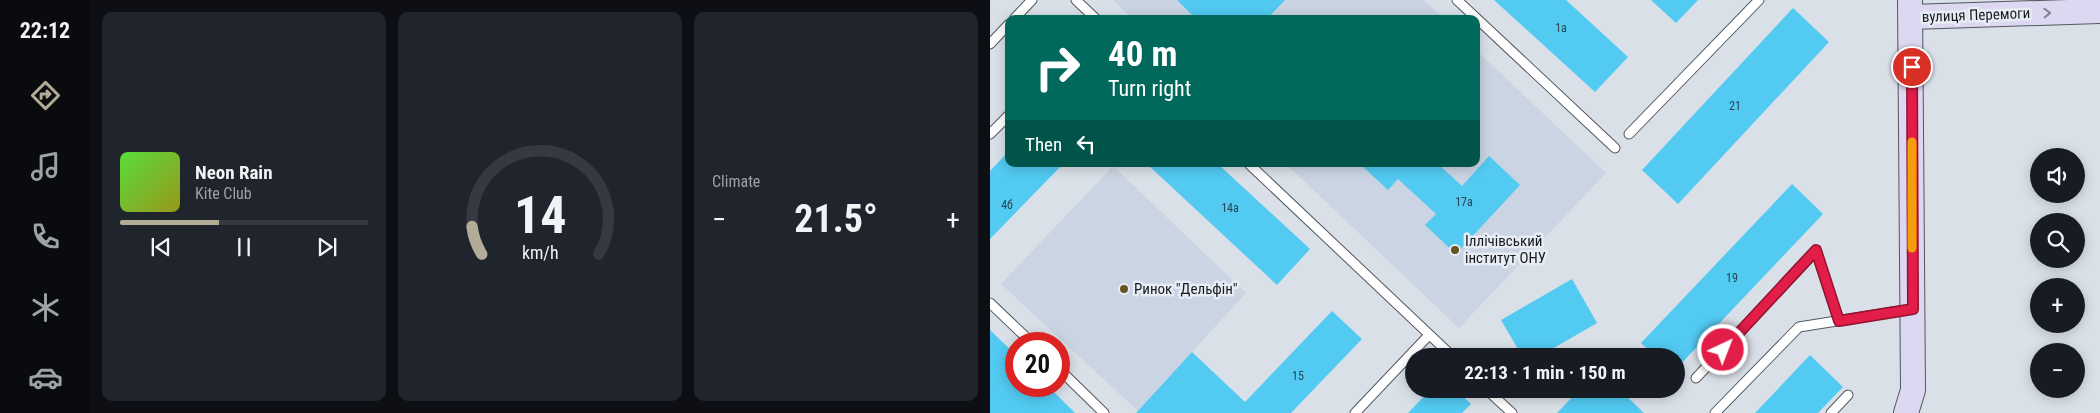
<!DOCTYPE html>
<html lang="en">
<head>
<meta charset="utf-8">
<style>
	body { margin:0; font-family:"Roboto Condensed",sans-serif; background:#20242c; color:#f1f3f6; height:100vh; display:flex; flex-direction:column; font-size:19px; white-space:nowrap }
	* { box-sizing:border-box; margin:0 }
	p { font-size:16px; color:#9ea1a6 }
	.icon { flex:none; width:28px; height:28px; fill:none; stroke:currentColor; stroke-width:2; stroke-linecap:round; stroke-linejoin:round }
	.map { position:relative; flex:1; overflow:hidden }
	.sheet { display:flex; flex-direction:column; gap:12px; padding:12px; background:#0d0f14; width:900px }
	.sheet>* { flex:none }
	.guide { position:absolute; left:15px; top:15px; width:475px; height:152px; border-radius:10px; box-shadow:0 2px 12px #0003; background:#00695c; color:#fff; overflow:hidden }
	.buttons { position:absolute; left:1040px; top:148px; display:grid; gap:10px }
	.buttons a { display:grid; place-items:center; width:55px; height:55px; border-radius:50%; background:#171b24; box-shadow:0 2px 12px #0003; font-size:25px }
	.speed { position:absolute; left:15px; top:332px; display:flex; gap:10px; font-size:25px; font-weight:700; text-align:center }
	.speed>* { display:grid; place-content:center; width:65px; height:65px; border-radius:50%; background:#171b24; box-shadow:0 2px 12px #0003; line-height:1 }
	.speed .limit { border:8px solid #d22; background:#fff; color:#111 }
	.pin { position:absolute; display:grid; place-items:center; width:42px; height:42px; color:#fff; margin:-21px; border:2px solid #fff; border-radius:50%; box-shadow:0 1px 5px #0007 }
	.me { position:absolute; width:55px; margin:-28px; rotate:43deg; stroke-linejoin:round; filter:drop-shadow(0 0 4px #0008) }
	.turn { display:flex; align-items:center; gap:18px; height:105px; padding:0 20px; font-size:22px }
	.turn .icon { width:65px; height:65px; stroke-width:2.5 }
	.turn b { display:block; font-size:35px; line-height:42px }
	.then { display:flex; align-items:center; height:48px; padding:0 20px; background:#0003; gap:10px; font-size:19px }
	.big { font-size:38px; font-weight:700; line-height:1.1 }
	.sheet .card { flex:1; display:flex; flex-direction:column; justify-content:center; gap:8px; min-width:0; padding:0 18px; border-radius:10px; background:#20242c }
	.sheet .dial { align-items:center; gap:0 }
	.dial svg { height:130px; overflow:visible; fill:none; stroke:#363941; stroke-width:7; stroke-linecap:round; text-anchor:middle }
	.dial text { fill:#f1f3f6; stroke:none }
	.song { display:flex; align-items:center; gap:15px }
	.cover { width:60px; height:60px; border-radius:8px; background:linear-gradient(135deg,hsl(110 70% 55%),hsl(60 70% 35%)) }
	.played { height:5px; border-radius:2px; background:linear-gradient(90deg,#b2ab96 40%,#363941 40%) }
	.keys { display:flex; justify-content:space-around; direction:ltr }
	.heat { display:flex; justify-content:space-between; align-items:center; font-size:28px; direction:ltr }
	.sheet .tiles { flex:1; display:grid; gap:12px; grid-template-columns:repeat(3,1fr) }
	.trip { position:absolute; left:415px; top:348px; width:280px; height:50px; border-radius:25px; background:#171b24; box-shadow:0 2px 12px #0003; font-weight:700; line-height:50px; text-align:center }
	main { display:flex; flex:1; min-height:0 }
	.tab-bar { display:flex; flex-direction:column; width:90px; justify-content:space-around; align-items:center; background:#090b0e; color:#9ea1a6 }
	.tab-bar .icon { width:35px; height:35px }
	.tab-bar .active { color:#b2ab96 }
	.tab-bar b { font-size:22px; color:#f1f3f6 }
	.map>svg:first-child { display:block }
</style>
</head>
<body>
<main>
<nav class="tab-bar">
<b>22:12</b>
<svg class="icon active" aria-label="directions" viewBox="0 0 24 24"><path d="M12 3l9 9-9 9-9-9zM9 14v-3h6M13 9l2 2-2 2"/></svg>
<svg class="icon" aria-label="music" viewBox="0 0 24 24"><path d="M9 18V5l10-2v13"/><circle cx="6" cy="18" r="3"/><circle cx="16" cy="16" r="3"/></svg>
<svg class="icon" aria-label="phone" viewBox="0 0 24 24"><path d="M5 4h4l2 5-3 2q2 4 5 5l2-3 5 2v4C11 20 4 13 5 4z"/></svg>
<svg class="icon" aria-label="climate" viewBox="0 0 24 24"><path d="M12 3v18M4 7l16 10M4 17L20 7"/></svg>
<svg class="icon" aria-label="car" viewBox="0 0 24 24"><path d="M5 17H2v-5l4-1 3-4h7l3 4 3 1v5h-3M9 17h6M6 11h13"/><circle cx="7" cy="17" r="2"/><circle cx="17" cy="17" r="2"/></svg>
</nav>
<section class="sheet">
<div class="tiles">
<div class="card">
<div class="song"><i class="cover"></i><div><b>Neon Rain</b><p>Kite Club</p></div></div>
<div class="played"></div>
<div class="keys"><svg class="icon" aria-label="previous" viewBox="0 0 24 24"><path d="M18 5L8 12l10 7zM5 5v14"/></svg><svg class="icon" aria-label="pause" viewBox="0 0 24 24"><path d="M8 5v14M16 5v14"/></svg><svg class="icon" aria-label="next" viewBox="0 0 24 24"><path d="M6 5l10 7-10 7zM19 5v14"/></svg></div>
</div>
<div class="card dial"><svg viewBox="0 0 100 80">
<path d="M14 69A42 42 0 1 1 86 69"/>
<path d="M14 69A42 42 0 0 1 8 52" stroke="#b2ab96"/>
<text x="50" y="56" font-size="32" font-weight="700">14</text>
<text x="50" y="72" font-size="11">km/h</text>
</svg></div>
<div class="card"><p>Climate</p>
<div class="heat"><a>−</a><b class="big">21.5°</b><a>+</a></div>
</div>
</div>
</section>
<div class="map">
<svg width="1110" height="413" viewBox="0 0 1110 413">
	<rect width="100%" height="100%" fill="#dae0e8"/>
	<g fill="#cad4e2">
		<path d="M123,0H434L454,19H143Z"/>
		<path d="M486,50L616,173L469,328L296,164H486Z"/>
		<path d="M123,166L256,293L148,411L11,284Z"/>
	</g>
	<g fill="#52caf2">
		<path d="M187,0H295L277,19H206Z"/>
		<path d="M504,0H576L638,57L605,92Z"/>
		<path d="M661,0H708L686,23Z"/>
		<path d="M803,8L839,42L688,204L652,170Z"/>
		<path d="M19,151V164H73L0,239V171Z"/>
		<path d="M499,156L530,185L466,254L435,225L446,214L408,179L398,190L370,164H448L472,186Z"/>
		<path d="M157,164H228L320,249L287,285Z"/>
		<path d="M802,184L833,214L686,369V356H665L651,343Z"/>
		<path d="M582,279L607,323L550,356H532L511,320Z"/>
		<path d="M342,311L372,339L301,413H146L202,352L255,402Z"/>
		<path d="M0,330L26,355V386H58L85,413H0Z"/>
		<path d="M820,355L853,387L828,413H765Z"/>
		<path d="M441,389H465L481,404L472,413H418Z"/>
		<path d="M590,389H629L654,413H567Z"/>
	</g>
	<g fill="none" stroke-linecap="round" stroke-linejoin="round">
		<defs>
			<g id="lane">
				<path d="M86,0L106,19"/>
				<path d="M467,0L625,148"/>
				<path d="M24,19L42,0"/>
				<path d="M0,44L19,24"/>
				<path d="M0,134L19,115"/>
				<path d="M639,134L769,0"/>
				<path d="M259,164L462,356"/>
				<path d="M0,303L43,344"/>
				<path d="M69,369L114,413"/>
				<path d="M706,378L826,251L849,321"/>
				<path d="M496,389L522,413"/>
				<path d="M365,413L439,335"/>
				<path d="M725,413L809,327L922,309"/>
				<path d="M841,413L858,395"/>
			</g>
			<g id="secondary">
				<path d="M921,17L1110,11"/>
				<path d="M916,413L923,390L920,0"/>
			</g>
		</defs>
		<use href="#lane" stroke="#53585e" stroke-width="11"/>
		<use href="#secondary" stroke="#53585e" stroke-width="26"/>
		<use href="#lane" stroke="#fff" stroke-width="9"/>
		<use href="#secondary" stroke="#ddd8f1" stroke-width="24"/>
	</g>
	<defs><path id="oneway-chevron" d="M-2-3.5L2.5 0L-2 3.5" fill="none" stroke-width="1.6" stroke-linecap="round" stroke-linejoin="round" transform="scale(1.25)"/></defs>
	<use stroke="#858392" href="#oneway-chevron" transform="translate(1057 13) rotate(-2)"/>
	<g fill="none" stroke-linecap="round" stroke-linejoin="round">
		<defs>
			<path id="route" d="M733,350L826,250L849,321L923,309L922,67"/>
		</defs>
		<use href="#route" stroke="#92132f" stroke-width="12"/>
		<use href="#route" stroke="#e11d48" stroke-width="9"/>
		<path stroke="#f59e0b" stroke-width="9" d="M922,142V248"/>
	</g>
	<g fill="#665321" stroke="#e7edf5" stroke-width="2">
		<circle cx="465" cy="250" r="5"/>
		<circle cx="134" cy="289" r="5"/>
	</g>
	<g text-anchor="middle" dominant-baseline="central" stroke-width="5" stroke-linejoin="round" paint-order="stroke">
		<g font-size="12" fill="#274753">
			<text x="571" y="28">1а</text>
			<text x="745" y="106">21</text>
			<text x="474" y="202">17а</text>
			<text x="17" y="205">4б</text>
			<text x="240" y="208">14а</text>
			<text x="742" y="278">19</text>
			<text x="308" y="376">15</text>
		</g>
		<g font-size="15" fill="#191b1e" stroke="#e7edf5">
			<text transform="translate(986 15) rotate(-2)">вулиця Перемоги</text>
		</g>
		<g font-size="15" fill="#191b1e" stroke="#e7edf5" text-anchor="start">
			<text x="475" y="241">Іллічівський<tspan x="475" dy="17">інститут ОНУ</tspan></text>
			<text x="144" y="289">Ринок "Дельфін"</text>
		</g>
	</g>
</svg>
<div class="buttons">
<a><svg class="icon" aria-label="sound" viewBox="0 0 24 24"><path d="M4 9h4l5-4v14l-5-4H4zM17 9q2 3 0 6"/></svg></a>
<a><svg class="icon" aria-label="search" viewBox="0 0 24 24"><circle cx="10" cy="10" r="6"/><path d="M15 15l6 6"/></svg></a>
<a>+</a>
<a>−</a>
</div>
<div class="speed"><div class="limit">20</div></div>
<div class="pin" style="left:922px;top:67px;background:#d93025"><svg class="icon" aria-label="arrive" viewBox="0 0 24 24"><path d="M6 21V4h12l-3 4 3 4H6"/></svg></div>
<svg class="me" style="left:733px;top:350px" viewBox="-20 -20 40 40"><circle r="17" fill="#e11d48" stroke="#fff" stroke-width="3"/><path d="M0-11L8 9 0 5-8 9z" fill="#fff"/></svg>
<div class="trip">22:13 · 1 min · 150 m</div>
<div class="guide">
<div class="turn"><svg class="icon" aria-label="right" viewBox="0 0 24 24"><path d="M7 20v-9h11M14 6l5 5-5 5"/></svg><div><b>40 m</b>Turn right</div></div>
<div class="then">Then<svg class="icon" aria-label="left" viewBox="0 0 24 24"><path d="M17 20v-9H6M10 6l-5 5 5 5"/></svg></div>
</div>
</div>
</main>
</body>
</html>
